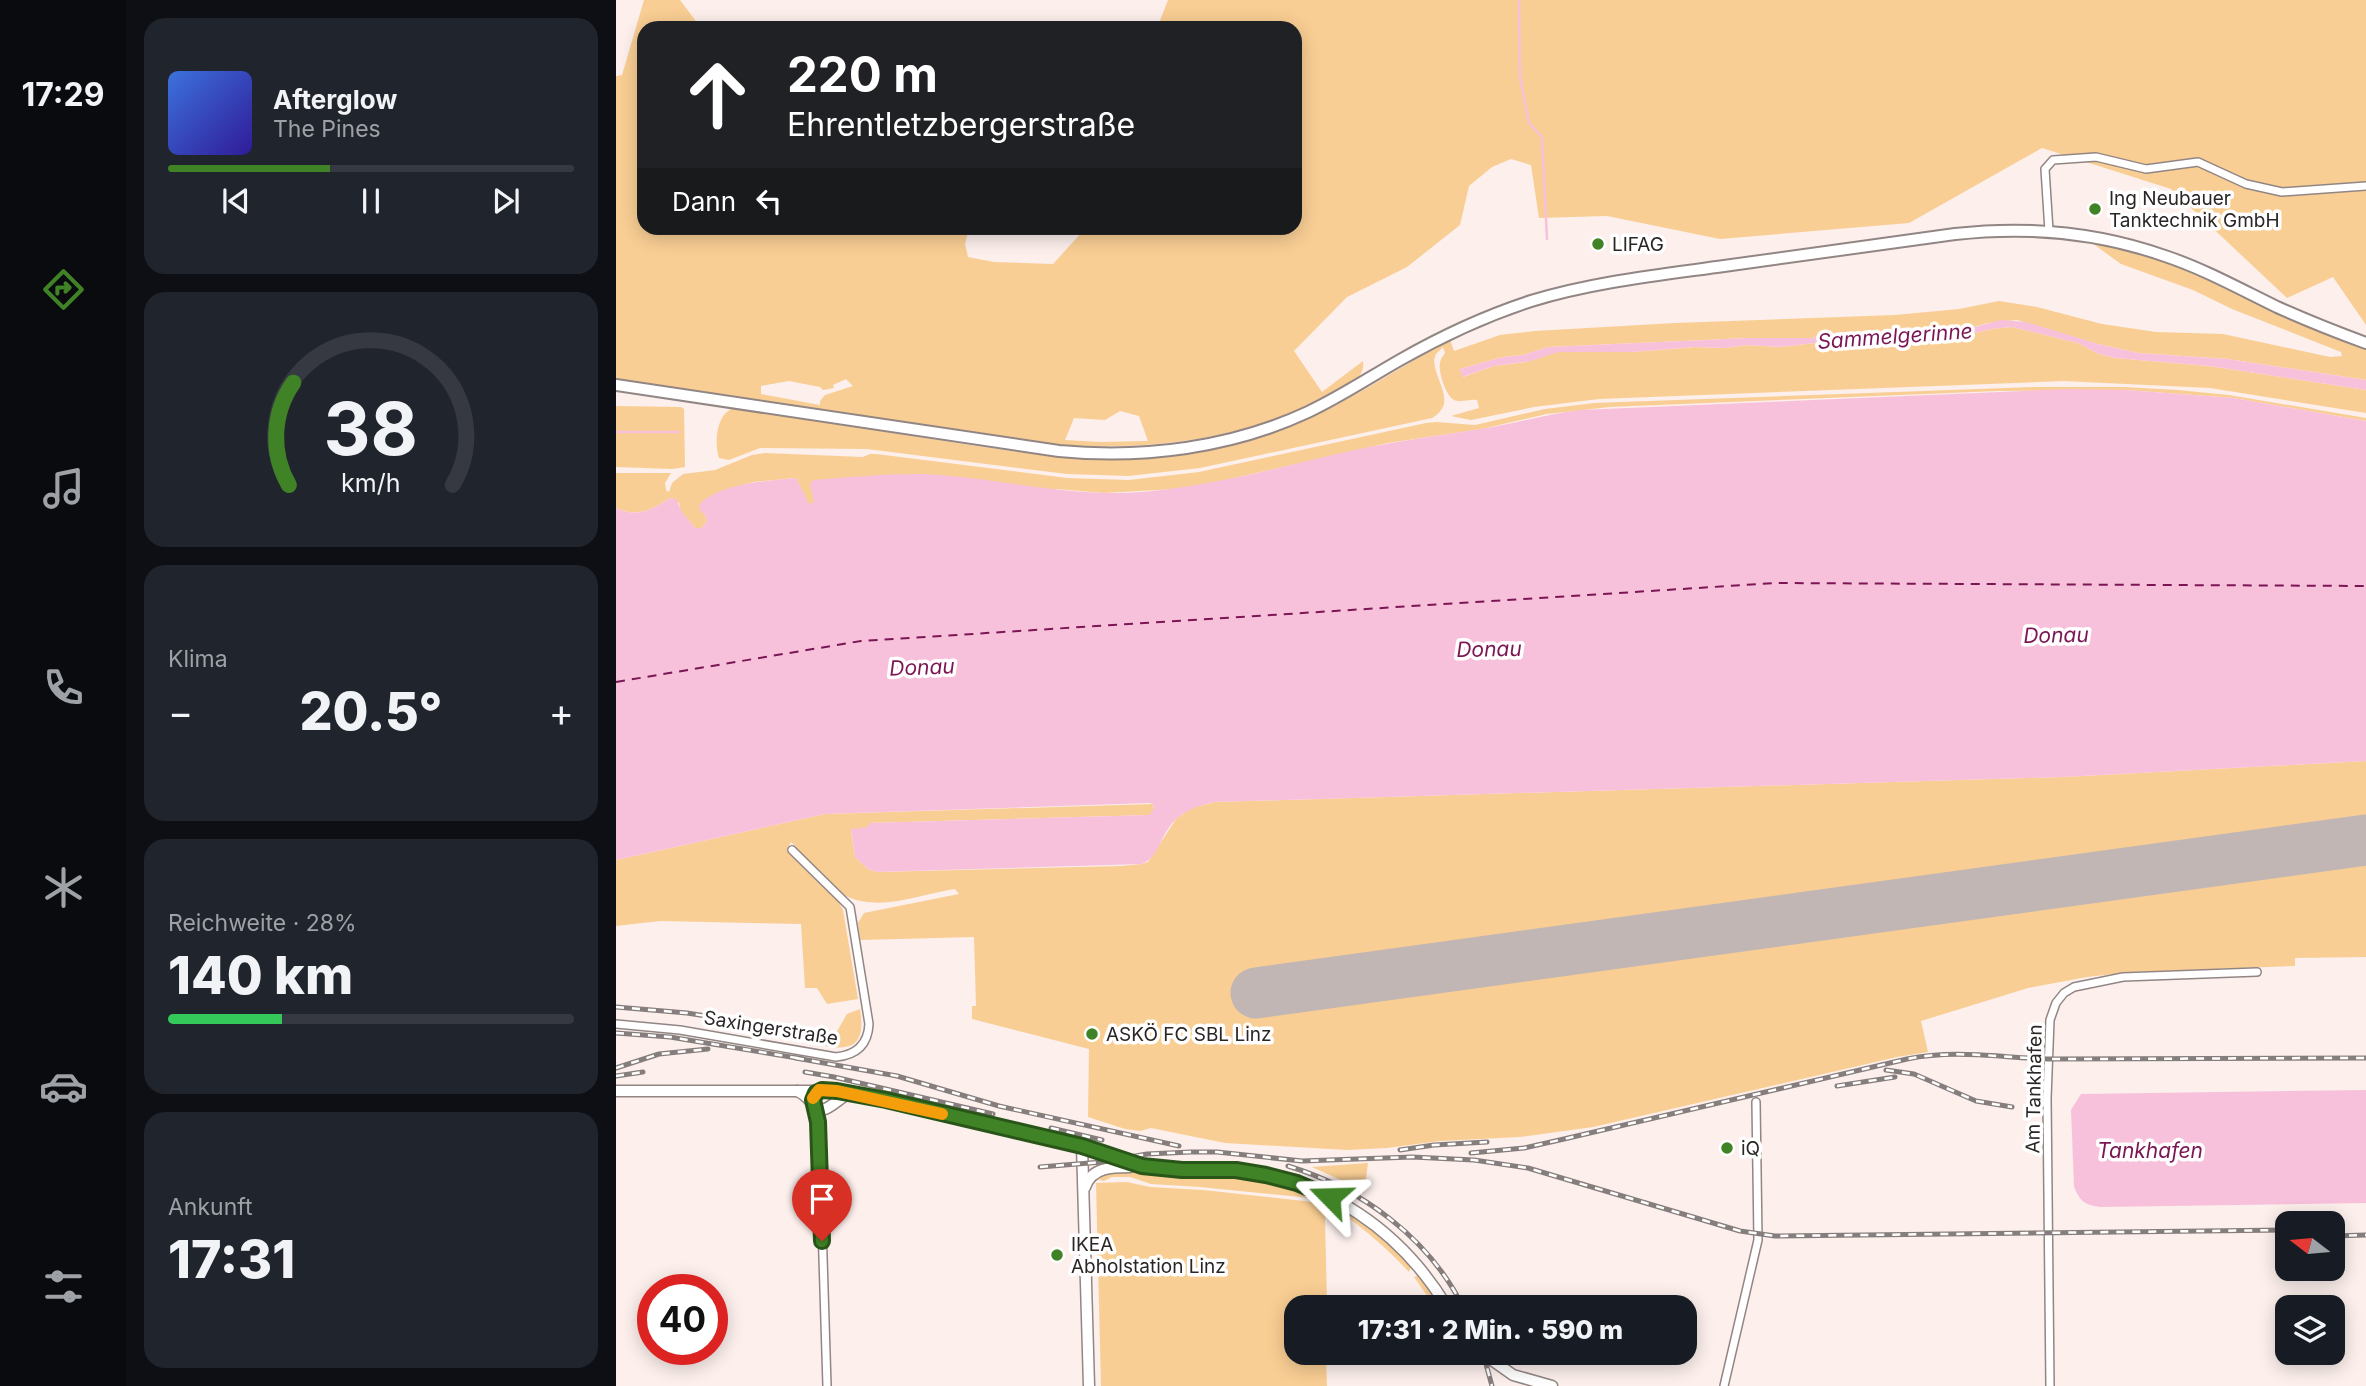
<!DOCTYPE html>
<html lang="de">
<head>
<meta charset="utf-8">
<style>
	body { margin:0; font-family:Inter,sans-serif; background:#20242c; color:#f1f3f6; height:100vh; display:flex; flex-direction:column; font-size:26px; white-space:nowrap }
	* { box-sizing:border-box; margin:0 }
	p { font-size:23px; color:#9ea1a6 }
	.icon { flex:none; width:38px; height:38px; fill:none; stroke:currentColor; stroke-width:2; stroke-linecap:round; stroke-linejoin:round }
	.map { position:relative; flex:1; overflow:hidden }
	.side { display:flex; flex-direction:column; gap:18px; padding:18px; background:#0d0f14; width:490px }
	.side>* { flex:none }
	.banner { position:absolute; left:21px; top:21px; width:665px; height:214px; border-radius:21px; box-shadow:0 4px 18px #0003; background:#202124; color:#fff; overflow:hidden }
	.needle { width:46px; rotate:286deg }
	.controls { position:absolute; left:1659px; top:1211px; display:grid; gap:14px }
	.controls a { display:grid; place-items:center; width:70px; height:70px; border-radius:14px; background:#171b24; box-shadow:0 4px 18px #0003; font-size:35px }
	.speed { position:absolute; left:21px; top:1274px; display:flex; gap:14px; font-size:35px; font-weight:700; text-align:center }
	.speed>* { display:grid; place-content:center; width:91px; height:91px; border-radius:50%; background:#171b24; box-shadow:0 4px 18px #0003; line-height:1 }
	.speed .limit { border:10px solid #d22; background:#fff; color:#111 }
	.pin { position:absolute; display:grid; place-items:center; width:60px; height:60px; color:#fff; margin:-72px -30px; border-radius:50% 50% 50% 0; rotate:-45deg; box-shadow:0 0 7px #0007 }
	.pin .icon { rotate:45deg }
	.me { position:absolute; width:77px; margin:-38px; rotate:292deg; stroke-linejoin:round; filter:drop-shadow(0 0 5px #0008) }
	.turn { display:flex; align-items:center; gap:24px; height:147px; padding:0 35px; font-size:32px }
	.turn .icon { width:91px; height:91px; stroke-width:2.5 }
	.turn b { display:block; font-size:49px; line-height:60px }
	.then { display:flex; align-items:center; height:66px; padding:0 35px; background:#0003; gap:14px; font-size:26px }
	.big { font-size:52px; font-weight:800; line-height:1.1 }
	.side .card { flex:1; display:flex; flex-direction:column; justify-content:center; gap:10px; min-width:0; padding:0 24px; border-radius:21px; background:#20242c }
	.side .dial { align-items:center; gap:0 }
	.dial svg { height:182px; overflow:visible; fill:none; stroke:#363941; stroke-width:7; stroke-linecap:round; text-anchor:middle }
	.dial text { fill:#f1f3f6; stroke:none }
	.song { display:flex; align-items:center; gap:21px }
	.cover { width:84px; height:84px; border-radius:10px; background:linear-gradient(135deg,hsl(220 70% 55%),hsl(250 70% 35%)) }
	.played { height:7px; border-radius:4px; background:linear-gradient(90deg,#3f8326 40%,#363941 40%) }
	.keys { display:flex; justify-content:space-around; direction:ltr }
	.heat { display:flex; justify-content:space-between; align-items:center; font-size:38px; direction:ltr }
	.charge { height:10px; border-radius:5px; background:linear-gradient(90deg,#34c759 28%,#363941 0) }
	.trip { position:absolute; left:668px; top:1295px; width:413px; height:70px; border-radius:21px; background:#171b24; box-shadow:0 4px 18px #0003; font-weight:800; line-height:70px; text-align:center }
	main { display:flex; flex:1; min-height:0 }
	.tabs { display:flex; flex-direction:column; width:126px; justify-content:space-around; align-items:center; background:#090b0e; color:#9ea1a6 }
	.tabs .icon { width:49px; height:49px }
	.tabs .on { color:#3f8326 }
	.tabs b { font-size:32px; color:#f1f3f6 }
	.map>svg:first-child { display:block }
</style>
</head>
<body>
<main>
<nav class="tabs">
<b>17:29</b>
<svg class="icon on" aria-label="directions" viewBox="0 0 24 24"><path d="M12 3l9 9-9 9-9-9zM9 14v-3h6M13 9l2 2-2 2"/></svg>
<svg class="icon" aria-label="music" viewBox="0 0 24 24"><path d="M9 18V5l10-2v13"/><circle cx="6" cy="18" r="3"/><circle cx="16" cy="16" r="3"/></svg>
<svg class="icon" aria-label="phone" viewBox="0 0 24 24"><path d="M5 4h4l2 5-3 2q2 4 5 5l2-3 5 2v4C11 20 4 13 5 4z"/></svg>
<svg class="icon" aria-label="climate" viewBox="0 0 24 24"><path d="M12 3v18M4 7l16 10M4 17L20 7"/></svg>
<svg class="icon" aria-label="car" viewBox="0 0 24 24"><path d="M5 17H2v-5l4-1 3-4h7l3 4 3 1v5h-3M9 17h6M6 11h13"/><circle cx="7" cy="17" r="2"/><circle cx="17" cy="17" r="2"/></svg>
<svg class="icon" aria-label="filters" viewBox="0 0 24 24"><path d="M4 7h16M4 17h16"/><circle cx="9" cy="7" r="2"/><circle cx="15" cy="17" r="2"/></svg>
</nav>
<section class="side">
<div class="card">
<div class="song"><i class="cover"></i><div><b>Afterglow</b><p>The Pines</p></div></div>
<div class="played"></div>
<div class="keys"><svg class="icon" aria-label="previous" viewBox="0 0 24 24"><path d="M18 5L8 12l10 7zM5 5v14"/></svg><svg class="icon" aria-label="pause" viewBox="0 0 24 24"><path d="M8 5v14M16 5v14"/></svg><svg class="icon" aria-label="next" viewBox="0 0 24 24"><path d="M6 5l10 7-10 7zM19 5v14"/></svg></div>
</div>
<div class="card dial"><svg viewBox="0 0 100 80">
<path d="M14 69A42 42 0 1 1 86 69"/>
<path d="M14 69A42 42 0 0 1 16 24" stroke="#3f8326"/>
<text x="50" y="56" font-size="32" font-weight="700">38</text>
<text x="50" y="72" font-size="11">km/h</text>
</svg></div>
<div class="card"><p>Klima</p>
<div class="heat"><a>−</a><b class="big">20.5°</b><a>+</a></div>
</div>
<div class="card"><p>Reichweite · 28%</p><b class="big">140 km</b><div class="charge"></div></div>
<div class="card"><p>Ankunft</p><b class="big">17:31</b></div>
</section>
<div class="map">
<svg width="1750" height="1386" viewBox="0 0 1750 1386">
	<rect width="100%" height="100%" fill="#fcefec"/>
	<g fill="#f9ce94" fill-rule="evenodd">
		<path d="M28,0H64L85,28H28V228H353L349,244L352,257L378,262L437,264L467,231L485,228H679V28H541L552,0H1750V325L1717,277L1671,298L1555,189L1426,148L1293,223L1104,239L991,216L923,218L915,165L895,159L876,167L853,186L844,225L791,267L731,297L678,351L706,392L747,361C749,379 734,382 721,390C638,439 538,451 443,445L0,379V76L6,75ZM230,379L237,386L209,395L204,401V405L145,394V386L173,381L204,387L207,390L218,388L217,385ZM504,411L523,416L532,441L485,442L449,440L458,418L489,420Z"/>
		<path d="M1476,243C1507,250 1539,257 1568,270C1629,296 1687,329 1750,349V380L1612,359L1522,353L1482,344L1401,320L1372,323L1336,333H1213L1196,338H1133L932,347L907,355L887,357L844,369L847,377L878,366L910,362L941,352H1016L1079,347L1109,348L1130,345L1164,347L1199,343L1237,345L1257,343L1268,339H1336L1375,329L1396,327L1462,343L1483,354L1499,358L1593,366L1750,390V413L1594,388L1447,381L983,399L918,407L855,420L835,416L863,408L861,400C854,399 844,403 838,400C830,396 822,372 824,363C825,358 826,358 829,353L827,347L820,354L818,360C819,382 842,403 816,418L584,468L512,476L451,474L251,449L144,448L113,460L103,458C98,444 100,413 118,408C186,419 254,429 322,440C447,459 543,475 666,430C726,407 778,370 834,340L838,351L884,335L919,331L1059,323L1279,315L1343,309L1383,301L1421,307L1486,324L1540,332L1607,334L1714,357L1726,356L1725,352L1616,309L1577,290L1505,264Z"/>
		<path d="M1420,387H1508L1562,390L1613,395L1750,418V421L1618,398L1510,390L1382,391L994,407L931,414L866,429L772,443L614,479L560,489L487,493L441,489L193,505L180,478L138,482L110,490L89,515L91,521L86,528H79L65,512L63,503L54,498C36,510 21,518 0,508V473H55L49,483L50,490L53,492L56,483L67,474L99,470L136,455L149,453L247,457L254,454H260L451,478L513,480L583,472L810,423L820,422L859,425L929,409L978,403Z"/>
		<path d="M0,406L65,407L68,409L69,467L56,469L0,467Z"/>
		<path d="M1750,761V957L1679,958V966L1515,972L1471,977L1412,988L1305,1021L1312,1052L1281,1057L977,1127L904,1137L824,1141L771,1148L731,1150L609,1143L535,1128L524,1131L509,1129L472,1117L473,1049L356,1019V1006H360L358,937L244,940L242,923L248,913L343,894L339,889C290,897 247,920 206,879C195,867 187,853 175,842L171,849L221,899L227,910L242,999L211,1004L201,988H189L185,924L44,921L0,926V860L209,814L537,804L538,811L534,815L254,823L252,827L235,830L239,857L252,869L261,872L505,866L526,864L532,862L560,819L575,808L599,802L1447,777Z"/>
		<path d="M244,1009C249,1040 241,1052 209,1046L216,1040L231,1014Z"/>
		<path d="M752,1163L748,1193L731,1183L696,1167Z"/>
		<path d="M519,1171C548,1180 580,1174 611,1176C668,1180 720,1199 765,1236C775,1245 788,1255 795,1267L793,1272C771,1248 726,1207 695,1198L584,1187L535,1184L514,1177H496L488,1181L480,1179L492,1173Z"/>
		<path d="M511,1182L534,1187L587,1190L697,1202L718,1214L710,1216L709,1219L711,1304H709V1307H681V1353H710L711,1386H485L480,1183Z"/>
		<path d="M803,1275L825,1307H819L798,1277Z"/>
	</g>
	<g fill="#f8c1db">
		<path d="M1385,320L1410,322L1482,344L1522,353L1612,359L1750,380V390L1593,366L1499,358L1483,354L1462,343L1396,327L1375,329L1336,339H1268L1257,343L1237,345L1199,343L1164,347L1130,345L1109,348L1079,347L1016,352H942L915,361L878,366L846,377L844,369L887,357L907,355L932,347L1133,338H1196L1223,332L1240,334L1336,333Z"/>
		<path d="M1453,389L1510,390L1618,398L1750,421V761L1447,777L599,802C580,806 563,812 552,829C543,842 541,858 526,864L261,872L252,869L239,857L235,829L252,827L253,823L533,815L538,809L537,804L534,803L209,814L0,860V508C21,518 36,510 54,498L60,499L66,512L79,528H86L91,521L89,515L84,511L83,505C103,483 152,481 180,478L193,504L198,502L194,484L197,480C243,477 289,471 335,476C398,482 461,497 525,492C595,486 661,468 729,452C774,442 819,436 865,429C898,424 931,414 964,410Z"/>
		<path d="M1750,1090V1203L1484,1207C1469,1205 1463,1201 1458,1186L1455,1110L1465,1094Z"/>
	</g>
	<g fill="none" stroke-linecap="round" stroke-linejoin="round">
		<g stroke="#f8c1db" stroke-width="2.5">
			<path d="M903,0L904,77L913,123L926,137L931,239"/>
			<path d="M0,432H63"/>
		</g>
		<path stroke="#7b1654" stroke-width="2" stroke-dasharray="9 7" stroke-linecap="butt" d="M0,682L245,641L1160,583L1750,586"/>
		<path stroke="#c1b6b4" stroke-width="51" d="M640,993L1750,840"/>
		<defs>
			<g id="minor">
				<path d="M1433,231L1429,169L1437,160L1480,157L1530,169L1582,162L1630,184L1666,192L1750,186"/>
				<path d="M0,1024L64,1030L220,1057C240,1055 252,1045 253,1024L234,907L176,850"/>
				<path d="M199,1106L203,1128L211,1386"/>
				<path d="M1108,1386L1142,1240L1140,1102"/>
				<path d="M1434,1386L1431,1098L1434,1020L1440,1003L1448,993L1458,987L1507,977L1641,972"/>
			</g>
			<g id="tertiary">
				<path d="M0,1091H221C261,1096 301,1108 340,1117C382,1127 424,1134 465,1146C482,1151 498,1159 515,1163C550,1173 585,1167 621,1171C711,1179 785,1231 831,1307"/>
				<path d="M181,1091C192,1095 196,1106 206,1110C216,1108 224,1097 234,1093"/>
				<path d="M466,1146L473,1386"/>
				<path d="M469,1187C476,1167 496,1167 514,1167"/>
				<path d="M866,1353L897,1375L936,1386"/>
			</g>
			<path id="secondary" d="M0,385L443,451C527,459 615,448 692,412C724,397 754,377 784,360C826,336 869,316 915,301C977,282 1043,275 1108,266C1185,255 1262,244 1339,234C1410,226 1481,232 1549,256C1588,269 1624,289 1661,307C1690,320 1720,332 1750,343"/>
		</defs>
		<use href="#minor" stroke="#928684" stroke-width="10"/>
		<use href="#tertiary" stroke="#928684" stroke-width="13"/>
		<use href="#secondary" stroke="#928684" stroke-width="14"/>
		<use href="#minor" stroke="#fff" stroke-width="7"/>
		<use href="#tertiary" stroke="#fff" stroke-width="10"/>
		<use href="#secondary" stroke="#fff" stroke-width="10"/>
		<defs>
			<g id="rail">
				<path d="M0,1007L71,1013L134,1023"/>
				<path d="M0,1033L54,1037L187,1059"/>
				<path d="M180,1058L281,1076L383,1106L563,1146"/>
				<path d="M0,1068L43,1054L92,1049"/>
				<path d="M1270,1070L1298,1074L1360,1101L1396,1107"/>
				<path d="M189,1072L218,1077L377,1114"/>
				<path d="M0,1076L27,1072"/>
				<path d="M1221,1086L1279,1077"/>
				<path d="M435,1128L486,1140"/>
				<path d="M784,1150L818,1145L871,1142"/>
				<path d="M855,1153L908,1148L948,1139L1291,1059C1340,1049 1386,1058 1435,1059C1540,1059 1645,1058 1750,1058"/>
				<path d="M672,1166C745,1188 813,1238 847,1307"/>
				<path d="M424,1167L486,1162L531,1154L575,1152H601L686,1161L796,1157L858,1160L912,1168L1124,1231L1159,1236L1671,1230"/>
				<path d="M1717,1236L1750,1235"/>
				<path d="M867,1353L876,1386"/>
			</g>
		</defs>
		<use href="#rail" stroke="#867e7c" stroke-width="5"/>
		<use href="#rail" stroke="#fff" stroke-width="2.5" stroke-dasharray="8" stroke-linecap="butt"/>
	</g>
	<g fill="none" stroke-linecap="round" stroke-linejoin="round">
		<defs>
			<path id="route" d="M206,1241L202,1122L197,1100L200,1093L206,1090L221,1091L270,1100L466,1146L526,1166L566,1170H620L650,1175L681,1183L714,1197"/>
		</defs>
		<use href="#route" stroke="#295519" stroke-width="18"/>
		<use href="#route" stroke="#3f8326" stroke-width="12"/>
		<path stroke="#f59e0b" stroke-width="12" d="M197,1098L203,1090L221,1091L326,1114"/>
	</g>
	<g fill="#3f8326" stroke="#fff" stroke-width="2.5">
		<circle cx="1479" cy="209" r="7"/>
		<circle cx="982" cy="244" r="7"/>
		<circle cx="476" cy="1034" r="7"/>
		<circle cx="1111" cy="1148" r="7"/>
		<circle cx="441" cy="1255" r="7"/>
	</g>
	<g text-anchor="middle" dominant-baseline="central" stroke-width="7" stroke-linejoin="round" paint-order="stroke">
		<g font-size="19" fill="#2a2625" stroke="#fff" text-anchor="start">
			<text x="1493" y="198">Ing Neubauer<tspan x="1493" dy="22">Tanktechnik GmbH</tspan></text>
			<text x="996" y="244">LIFAG</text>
			<text x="490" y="1034">ASKÖ FC SBL Linz</text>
			<text x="1125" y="1148">iQ</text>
			<text x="455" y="1244">IKEA<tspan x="455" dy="22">Abholstation Linz</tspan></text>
		</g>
		<g font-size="19" fill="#2a2625" stroke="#fff">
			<text transform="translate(155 1028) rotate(9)">Saxingerstraße</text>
			<text transform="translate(1418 1089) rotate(-89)">Am Tankhafen</text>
		</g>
		<g font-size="21" font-style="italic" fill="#7b1654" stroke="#fff">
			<text transform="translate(1279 336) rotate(-4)">Sammelgerinne</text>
			<text transform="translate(1440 635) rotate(-1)">Donau</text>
			<text transform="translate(873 649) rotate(-1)">Donau</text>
			<text transform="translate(306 667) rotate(-2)">Donau</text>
			<text x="1534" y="1150">Tankhafen</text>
		</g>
	</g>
</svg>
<div class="controls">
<a><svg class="needle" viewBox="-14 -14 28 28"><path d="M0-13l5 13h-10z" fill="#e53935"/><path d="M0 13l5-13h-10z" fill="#9ea1a6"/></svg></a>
<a><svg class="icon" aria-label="layers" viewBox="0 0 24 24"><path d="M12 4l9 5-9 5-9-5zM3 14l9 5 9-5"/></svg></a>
</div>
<div class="speed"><div class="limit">40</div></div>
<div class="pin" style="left:206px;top:1241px;background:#d93025"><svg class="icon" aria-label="arrive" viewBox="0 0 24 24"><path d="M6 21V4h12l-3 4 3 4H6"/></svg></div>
<svg class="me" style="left:714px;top:1197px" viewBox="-20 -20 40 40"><path d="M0-17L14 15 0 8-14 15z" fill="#3f8326" stroke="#fff" stroke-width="4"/></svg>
<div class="trip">17:31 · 2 Min. · 590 m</div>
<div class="banner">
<div class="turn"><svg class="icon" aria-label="ahead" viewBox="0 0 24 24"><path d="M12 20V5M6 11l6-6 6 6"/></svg><div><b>220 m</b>Ehrentletzbergerstraße</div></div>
<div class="then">Dann<svg class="icon" aria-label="left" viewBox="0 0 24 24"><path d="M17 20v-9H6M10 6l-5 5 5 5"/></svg></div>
</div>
</div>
</main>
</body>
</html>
